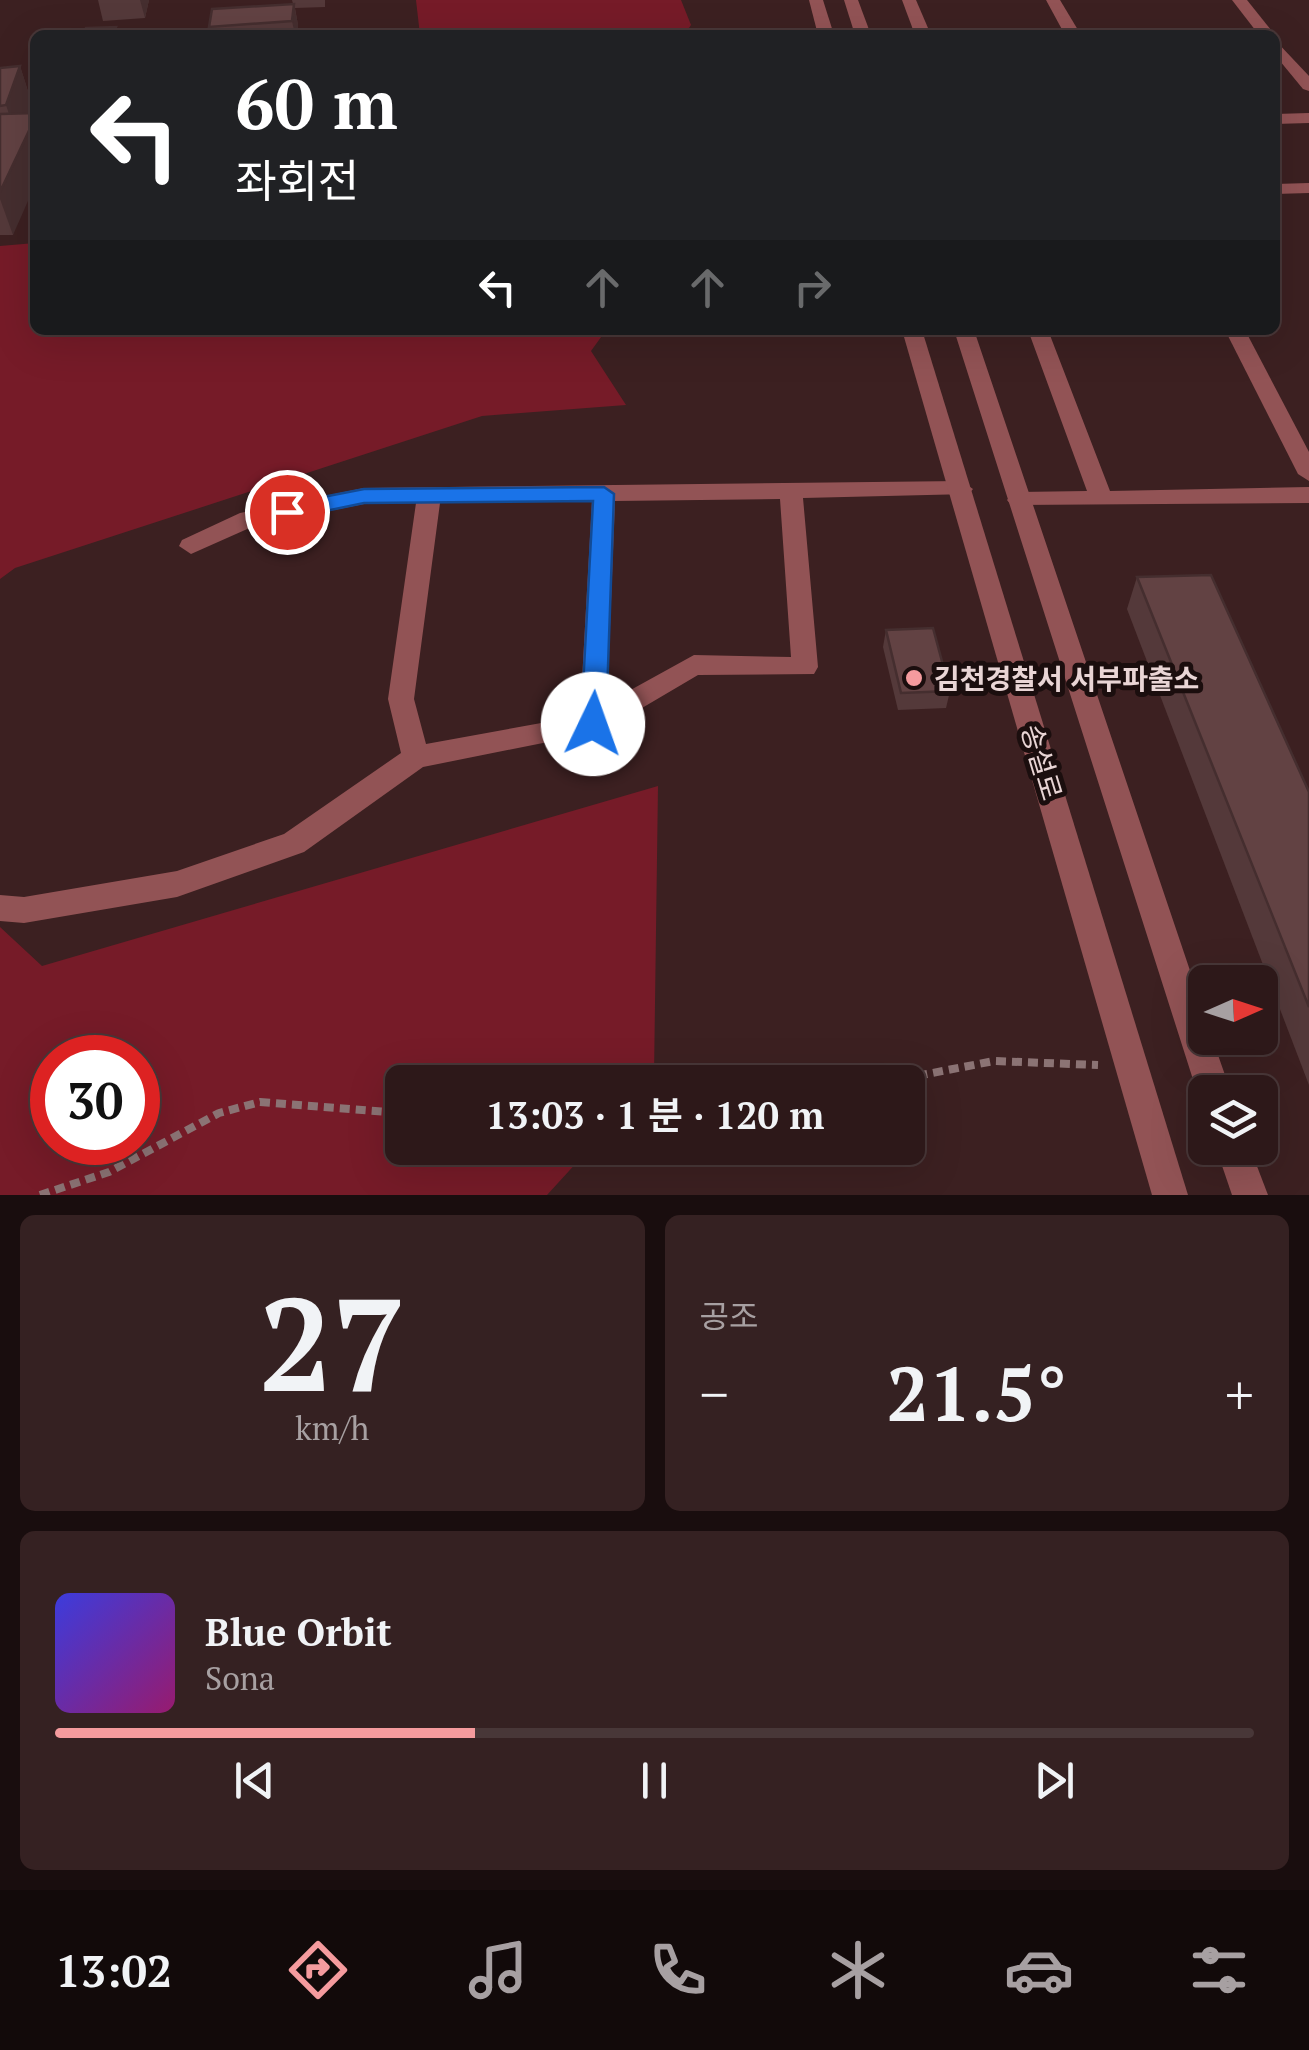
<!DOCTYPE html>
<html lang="ko">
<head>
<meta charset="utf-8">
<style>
	body { margin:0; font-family:"PT Serif","Noto Sans KR",serif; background:#352122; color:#f1f3f6; height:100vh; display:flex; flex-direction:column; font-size:38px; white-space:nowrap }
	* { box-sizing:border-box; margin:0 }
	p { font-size:32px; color:#a7a0a2 }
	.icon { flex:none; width:55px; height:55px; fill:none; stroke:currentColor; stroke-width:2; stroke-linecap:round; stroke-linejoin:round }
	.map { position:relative; height:1195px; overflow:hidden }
	.sheet { display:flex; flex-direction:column; gap:20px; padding:20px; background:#190d0e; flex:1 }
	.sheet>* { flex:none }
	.banner { position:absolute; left:30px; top:30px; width:1250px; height:305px; border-radius:15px; box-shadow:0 10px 40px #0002,0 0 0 2px #483738; background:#202124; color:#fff; overflow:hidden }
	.needle { width:65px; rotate:87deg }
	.fabs { position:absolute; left:1188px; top:965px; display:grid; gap:20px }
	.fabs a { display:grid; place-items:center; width:90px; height:90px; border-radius:15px; background:#2d1819; box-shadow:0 10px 40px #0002,0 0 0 2px #483738; font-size:50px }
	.speed { position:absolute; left:30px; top:1035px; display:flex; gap:20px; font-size:50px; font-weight:700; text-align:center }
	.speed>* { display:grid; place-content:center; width:130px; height:130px; border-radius:50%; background:#2d1819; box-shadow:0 10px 40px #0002,0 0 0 2px #483738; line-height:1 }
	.speed .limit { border:15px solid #d22; background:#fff; color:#111 }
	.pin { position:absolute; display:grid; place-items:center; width:85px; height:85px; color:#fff; margin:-42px; border:5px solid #fff; border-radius:50%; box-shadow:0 2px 10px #0007 }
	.me { position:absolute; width:110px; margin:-55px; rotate:3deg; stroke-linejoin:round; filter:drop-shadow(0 0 8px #0008) }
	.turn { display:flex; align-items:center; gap:35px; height:210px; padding:0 40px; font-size:45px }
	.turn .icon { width:130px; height:130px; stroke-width:2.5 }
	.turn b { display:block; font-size:70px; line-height:85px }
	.lanes { display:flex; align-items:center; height:95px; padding:0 40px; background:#0003; justify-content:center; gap:50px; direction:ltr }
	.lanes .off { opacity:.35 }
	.big { font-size:75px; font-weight:600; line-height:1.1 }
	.sheet .tile { flex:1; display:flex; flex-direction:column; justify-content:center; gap:15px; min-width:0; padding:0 35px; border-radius:15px; background:#352122 }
	.sheet .dial { align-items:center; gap:0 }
	.dial b { font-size:130px; line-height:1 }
	.song { display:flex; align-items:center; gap:30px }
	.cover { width:120px; height:120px; border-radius:15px; background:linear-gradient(135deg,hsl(240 70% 55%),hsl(320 70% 35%)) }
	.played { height:10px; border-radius:5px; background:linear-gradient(90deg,#f59b9e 35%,#483738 35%) }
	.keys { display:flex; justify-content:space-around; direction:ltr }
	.heat { display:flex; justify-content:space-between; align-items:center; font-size:55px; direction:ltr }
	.sheet .tiles { flex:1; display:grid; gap:20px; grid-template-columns:1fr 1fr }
	.tile:last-child { grid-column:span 2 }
	.trip { position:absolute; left:385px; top:1065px; width:540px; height:100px; border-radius:15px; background:#2d1819; box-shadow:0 10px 40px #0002,0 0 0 2px #483738; font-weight:600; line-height:100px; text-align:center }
	.menu { display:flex; height:160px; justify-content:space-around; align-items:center; background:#120a0a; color:#a7a0a2 }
	.menu .icon { width:70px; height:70px }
	.menu .active { color:#f59b9e }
	.menu b { font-size:45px; color:#f1f3f6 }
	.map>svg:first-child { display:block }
</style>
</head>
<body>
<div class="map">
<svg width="1309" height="1195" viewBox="0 0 1309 1195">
	<rect width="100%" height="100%" fill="#3c2021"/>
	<g fill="#761b28" fill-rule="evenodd">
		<path d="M416,0H681L691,25L684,35H420Z"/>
		<path d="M35,243V330H611L604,333L591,351L626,405L482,416L15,568L0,579V246Z"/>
		<path d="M658,786L654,1076L649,1082H402V1148H590L547,1195H0V927L42,966ZM52,1058H138V1142H52Z"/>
	</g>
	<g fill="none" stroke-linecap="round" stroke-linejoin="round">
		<g stroke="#8b7374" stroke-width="8" stroke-dasharray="10 6" stroke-linecap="butt">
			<path d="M886,1082L994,1061L1098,1065"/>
			<path d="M40,1195L109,1172L219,1113L260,1102L402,1113"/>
		</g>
		<g fill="#925355" fill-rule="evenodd">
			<path d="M902,0H916L931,35H915Z"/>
			<path d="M1046,0H1060L1081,35H1065Z"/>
			<path d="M1232,0H1247L1275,35H1259Z"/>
			<path d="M1275,40L1309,76V91L1303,89L1275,55Z"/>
			<path d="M1309,113V123L1275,124V114Z"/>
			<path d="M1309,183V193L1275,194V184Z"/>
			<path d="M1028,330H1048L1110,491L1309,487V503L1011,505L1007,500L1011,495L1019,492L1087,491Z"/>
			<path d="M1225,330H1245L1309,452V481L1298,474Z"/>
			<path d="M961,481L973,489L969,494L803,498L818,667L814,674L698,675L603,731L423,767L304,852L177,897L24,923L0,921V895L24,897L177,871L284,834L401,753L388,699L416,503L364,504L254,526L191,554L179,546L182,540L240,513L364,488ZM780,499L791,657L694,655L607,703L615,501ZM592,501L580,716L426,744L414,699L440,503Z"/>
		</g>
		<g fill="#925355" fill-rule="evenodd">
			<path d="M809,0H823L834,35H818Z"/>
			<path d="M844,0H858L871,35H855Z"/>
			<path d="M902,330H922L1188,1195H1152Z"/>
			<path d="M954,330H974L1205,1015V1038H1212L1231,1092H1205V1104L1197,1092Z"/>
			<path d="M1216,1148H1250L1268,1195H1232Z"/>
		</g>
	</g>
	<g fill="#54393a">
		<path d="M98,0H149L145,18L103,21Z"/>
		<path d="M292,0H325V7L295,8L298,25L297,35H211L209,27L293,4Z"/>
		<path d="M20,66L32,104L29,113L13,235H0V68Z"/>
		<path d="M1137,577L1309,792V1085L1127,609Z"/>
		<path d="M886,630L950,691L946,708L898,710L883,647Z"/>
	</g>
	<g fill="#452e2f">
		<path d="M140,0H149L145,18Z"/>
		<path d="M294,4L298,25L297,35H295L292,21Z"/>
		<path d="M20,66L32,104L19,144L6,105Z"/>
		<path d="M35,118V185L13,235L0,199V192Z"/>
	</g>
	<g fill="#624243" stroke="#452e2f" stroke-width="2.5">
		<path d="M294,4L292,21L209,27L212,9Z"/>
		<path d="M116,27L112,35H82L86,28Z"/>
		<path d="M20,66L6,105L0,106V68Z"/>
		<path d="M35,113V118L0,192V114Z"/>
		<path d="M1211,575L1309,792V1007L1137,577Z"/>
		<path d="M933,628L950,691L901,693L886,630Z"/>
	</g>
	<path fill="#1a73e8" stroke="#114b97" stroke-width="2.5" d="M604,487L614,494L606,724L602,731H584L581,724L593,501L364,503L287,519L276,512L287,504L364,489Z"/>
	<circle fill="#f59b9e" stroke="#1b0e0e" stroke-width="4" cx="914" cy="678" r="10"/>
	<g text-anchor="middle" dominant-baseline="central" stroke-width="10" stroke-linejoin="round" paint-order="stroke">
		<g font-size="28" font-weight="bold" fill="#e9d5d5" stroke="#1b0e0e" text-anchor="start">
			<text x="934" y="678">김천경찰서 서부파출소</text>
		</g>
		<g font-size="28" fill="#e9d5d5" stroke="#1b0e0e">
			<text transform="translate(1042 762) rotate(73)">송설로</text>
		</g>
	</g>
</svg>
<div class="fabs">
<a><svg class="needle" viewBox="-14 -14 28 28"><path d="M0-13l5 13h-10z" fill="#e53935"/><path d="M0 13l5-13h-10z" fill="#a7a0a2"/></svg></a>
<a><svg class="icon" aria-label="layers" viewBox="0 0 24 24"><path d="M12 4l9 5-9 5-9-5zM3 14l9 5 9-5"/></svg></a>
</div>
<div class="speed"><div class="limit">30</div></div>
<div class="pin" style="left:287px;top:512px;background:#d93025"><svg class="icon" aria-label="arrive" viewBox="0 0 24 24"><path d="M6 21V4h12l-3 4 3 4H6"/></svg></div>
<svg class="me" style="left:593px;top:724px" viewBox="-20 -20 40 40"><circle r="19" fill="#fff"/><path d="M0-13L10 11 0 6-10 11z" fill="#1a73e8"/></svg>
<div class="trip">13:03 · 1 분 · 120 m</div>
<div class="banner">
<div class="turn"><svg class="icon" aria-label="left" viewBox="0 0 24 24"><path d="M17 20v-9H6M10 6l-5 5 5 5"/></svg><div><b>60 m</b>좌회전</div></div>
<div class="lanes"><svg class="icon" aria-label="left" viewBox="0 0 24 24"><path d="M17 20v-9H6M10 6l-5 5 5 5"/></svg><svg class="icon off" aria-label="ahead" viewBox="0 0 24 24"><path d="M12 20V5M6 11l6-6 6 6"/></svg><svg class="icon off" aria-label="ahead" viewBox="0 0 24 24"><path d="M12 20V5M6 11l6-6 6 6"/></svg><svg class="icon off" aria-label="right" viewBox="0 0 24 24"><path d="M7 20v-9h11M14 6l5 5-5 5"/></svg></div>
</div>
</div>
<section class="sheet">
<div class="tiles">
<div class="tile dial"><b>27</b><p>km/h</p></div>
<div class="tile"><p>공조</p>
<div class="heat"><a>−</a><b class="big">21.5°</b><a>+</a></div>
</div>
<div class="tile">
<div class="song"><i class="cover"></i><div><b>Blue Orbit</b><p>Sona</p></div></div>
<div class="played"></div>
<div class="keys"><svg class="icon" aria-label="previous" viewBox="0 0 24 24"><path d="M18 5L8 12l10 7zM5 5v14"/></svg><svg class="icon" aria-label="pause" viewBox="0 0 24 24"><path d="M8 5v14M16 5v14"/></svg><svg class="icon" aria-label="next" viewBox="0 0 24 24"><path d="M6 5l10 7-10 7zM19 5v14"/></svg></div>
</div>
</div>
</section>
<nav class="menu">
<b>13:02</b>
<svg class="icon active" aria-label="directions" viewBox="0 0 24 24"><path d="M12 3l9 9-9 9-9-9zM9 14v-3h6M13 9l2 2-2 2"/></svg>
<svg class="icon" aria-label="music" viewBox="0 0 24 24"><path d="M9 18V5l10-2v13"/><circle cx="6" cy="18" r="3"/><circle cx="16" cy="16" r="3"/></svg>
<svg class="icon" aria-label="phone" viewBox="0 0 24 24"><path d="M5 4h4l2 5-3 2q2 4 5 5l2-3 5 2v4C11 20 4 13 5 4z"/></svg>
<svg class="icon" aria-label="climate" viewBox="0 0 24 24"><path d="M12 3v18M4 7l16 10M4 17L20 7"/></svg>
<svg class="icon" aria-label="car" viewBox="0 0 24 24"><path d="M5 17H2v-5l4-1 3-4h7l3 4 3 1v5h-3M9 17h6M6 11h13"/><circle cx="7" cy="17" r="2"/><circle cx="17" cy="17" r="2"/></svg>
<svg class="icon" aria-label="filters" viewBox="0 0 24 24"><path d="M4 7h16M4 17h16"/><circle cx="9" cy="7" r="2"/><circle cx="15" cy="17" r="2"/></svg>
</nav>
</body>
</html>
